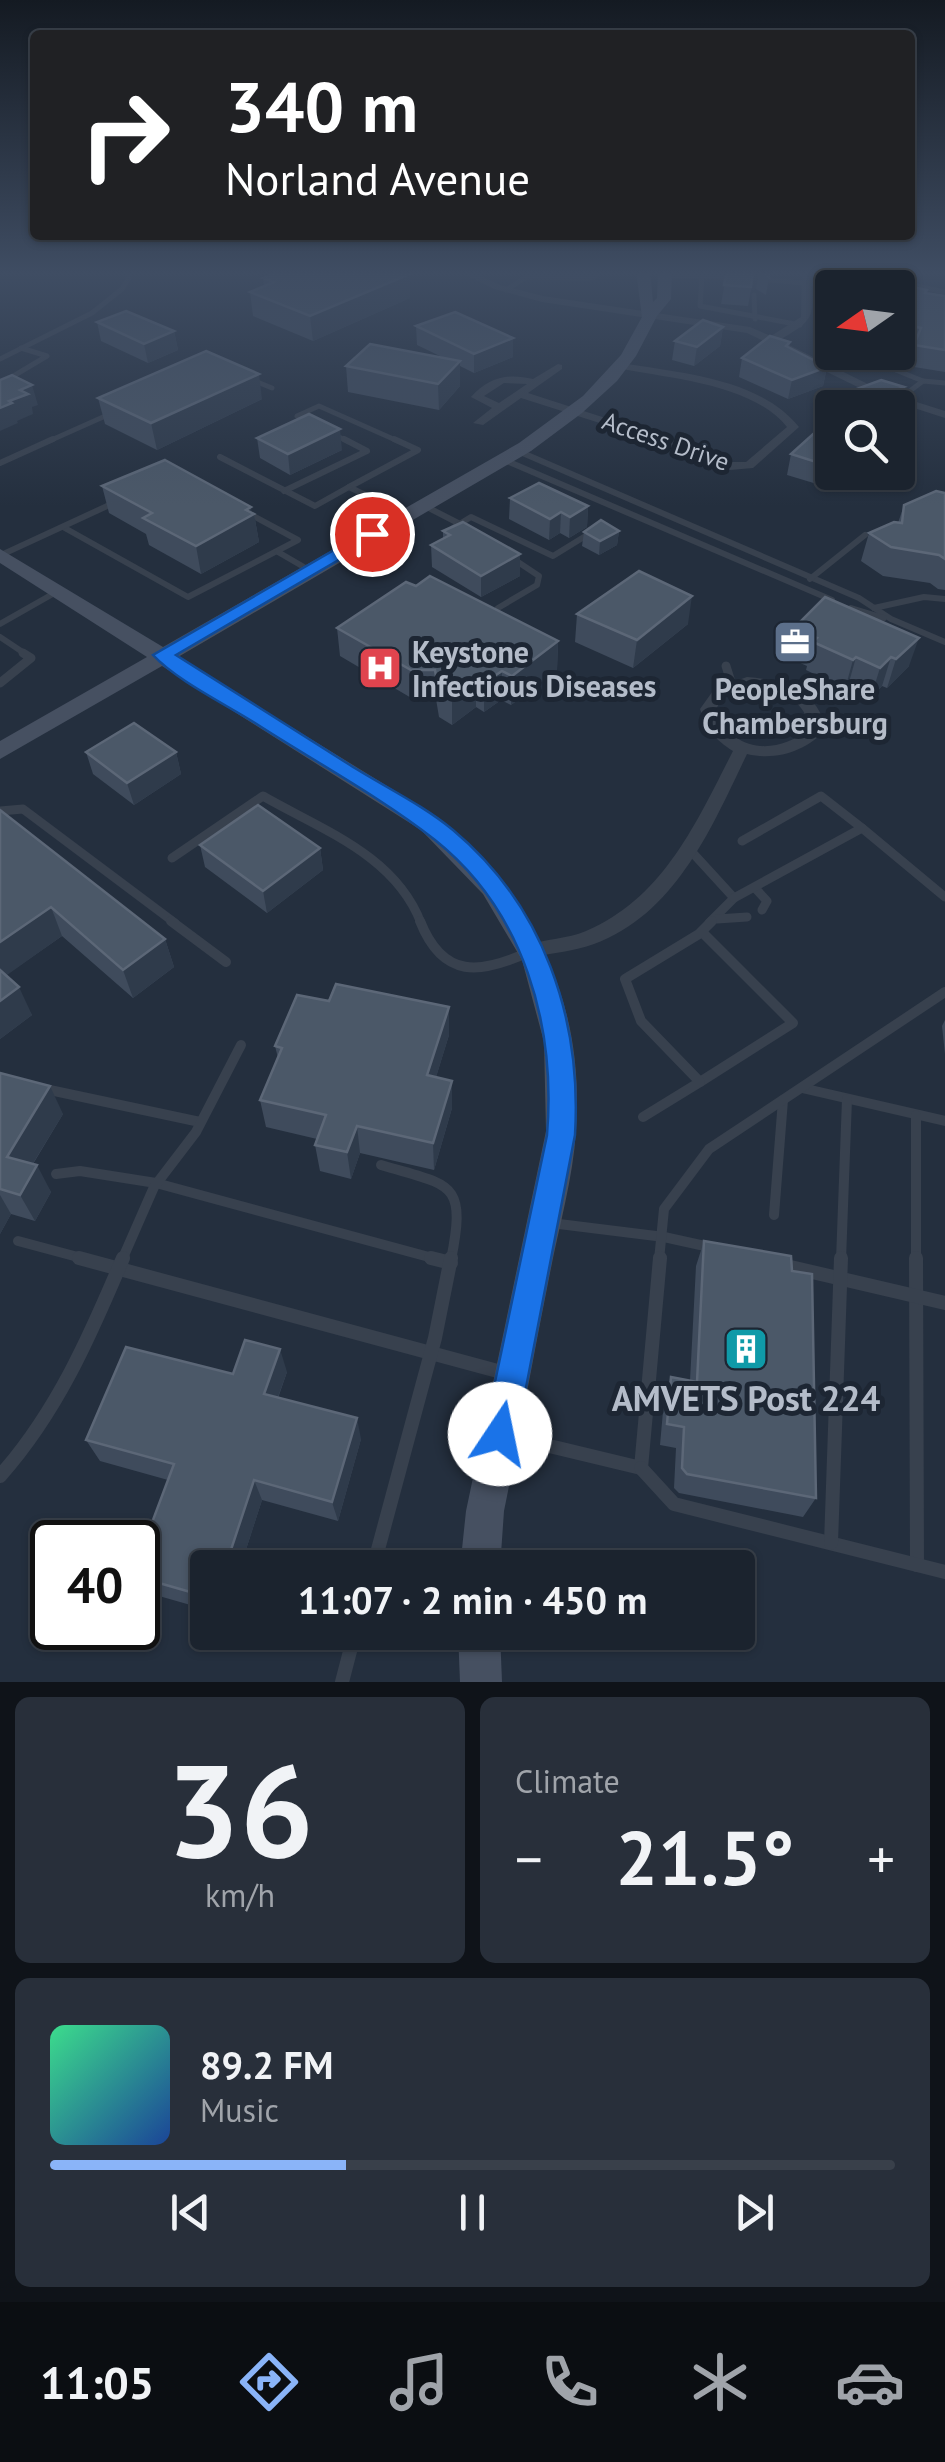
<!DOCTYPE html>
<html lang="en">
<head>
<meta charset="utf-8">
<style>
	body { margin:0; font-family:"PT Sans",sans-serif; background:#282f3a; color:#f1f3f6; height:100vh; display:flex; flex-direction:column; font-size:38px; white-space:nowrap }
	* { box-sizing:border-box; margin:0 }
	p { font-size:32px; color:#a0a4aa }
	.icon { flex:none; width:55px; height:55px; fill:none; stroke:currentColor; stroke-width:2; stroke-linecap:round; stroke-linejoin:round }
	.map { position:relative; height:1682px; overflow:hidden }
	.details { display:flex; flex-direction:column; gap:15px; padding:15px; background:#0f1319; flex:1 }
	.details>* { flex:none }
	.banner { position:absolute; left:30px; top:30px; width:885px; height:210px; border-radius:10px; box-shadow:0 2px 8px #0004,0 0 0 2px #39404a; background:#202124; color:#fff; overflow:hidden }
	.needle { width:65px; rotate:256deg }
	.buttons { position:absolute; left:815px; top:270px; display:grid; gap:20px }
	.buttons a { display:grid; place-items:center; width:100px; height:100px; border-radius:10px; background:#1b232e; box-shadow:0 2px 8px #0004,0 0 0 2px #39404a; font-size:50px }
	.speed { position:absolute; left:30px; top:1520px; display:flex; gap:20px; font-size:50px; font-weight:700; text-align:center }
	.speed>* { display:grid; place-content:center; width:130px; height:130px; border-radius:50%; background:#1b232e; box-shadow:0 2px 8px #0004,0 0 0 2px #39404a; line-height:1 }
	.speed .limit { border:5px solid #111; border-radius:15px; background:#fff; color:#111 }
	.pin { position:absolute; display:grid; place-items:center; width:85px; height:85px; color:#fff; margin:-42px; border:5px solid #fff; border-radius:50%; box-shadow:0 2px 10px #0007 }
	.me { position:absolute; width:110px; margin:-55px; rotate:11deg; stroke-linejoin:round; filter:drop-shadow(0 0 8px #0008) }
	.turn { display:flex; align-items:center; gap:35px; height:210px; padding:0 30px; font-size:45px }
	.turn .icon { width:130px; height:130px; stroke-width:2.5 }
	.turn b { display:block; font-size:70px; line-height:85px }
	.big { font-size:75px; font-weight:600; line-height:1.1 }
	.details .tile { flex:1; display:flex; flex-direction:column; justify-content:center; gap:15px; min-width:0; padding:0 35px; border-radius:15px; background:#282f3a }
	.details .dial { align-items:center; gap:0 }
	.dial b { font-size:130px; line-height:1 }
	.song { display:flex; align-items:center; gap:30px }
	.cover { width:120px; height:120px; border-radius:15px; background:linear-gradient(135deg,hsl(150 70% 55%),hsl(220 70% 35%)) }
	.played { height:10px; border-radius:5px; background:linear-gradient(90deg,#8ab4f8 35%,#39404a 35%) }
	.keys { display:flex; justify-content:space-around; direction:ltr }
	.heat { display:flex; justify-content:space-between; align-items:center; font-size:55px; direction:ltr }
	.details .tiles { flex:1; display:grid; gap:15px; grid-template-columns:1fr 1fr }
	.tile:last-child { grid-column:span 2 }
	.trip { position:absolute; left:190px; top:1550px; width:565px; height:100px; border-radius:10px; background:#1b232e; box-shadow:0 2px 8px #0004,0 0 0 2px #39404a; font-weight:600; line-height:100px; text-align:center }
	.menu { display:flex; height:160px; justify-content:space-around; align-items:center; background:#0b0e12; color:#a0a4aa }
	.menu .icon { width:70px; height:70px }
	.menu .selected { color:#8ab4f8 }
	.menu b { font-size:45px; color:#f1f3f6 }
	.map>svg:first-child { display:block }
</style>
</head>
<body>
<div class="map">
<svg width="945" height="1682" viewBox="0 0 945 1682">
	<rect width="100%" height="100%" fill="#242f3e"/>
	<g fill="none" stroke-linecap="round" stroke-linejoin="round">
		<g stroke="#38414e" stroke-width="5">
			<path d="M847,271L945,292"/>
			<path d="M665,275L737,278"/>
			<path d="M702,276L700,306L800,325"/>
			<path d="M758,279L857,288"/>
			<path d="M863,288L875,277"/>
			<path d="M506,290L526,277L589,278L595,277V271"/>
			<path d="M754,295L755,319"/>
			<path d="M832,313L822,321L818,337L832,344"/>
			<path d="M851,352L923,381"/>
			<path d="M0,359L92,313L122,289L129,278L124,271"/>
			<path d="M250,379L272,388"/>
			<path d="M0,384L47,356L21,348"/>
			<path d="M898,400L923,381L945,383"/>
			<path d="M310,422L297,416L319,406L400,442"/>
			<path d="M333,434L349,442"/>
			<path d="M47,442L112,413"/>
		</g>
		<g stroke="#38414e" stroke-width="6">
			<path d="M394,439L418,450L349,487L406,515"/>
			<path d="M518,451L859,598L891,619L945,642"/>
			<path d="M220,457L315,506L349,487"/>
			<path d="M502,459L832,600"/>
			<path d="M0,463L53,439"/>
			<path d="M284,491L367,451L344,439"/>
			<path d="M423,505L460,524"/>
			<path d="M63,527L188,597L298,540L246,512"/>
			<path d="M453,528L471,517L553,556L592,532"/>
			<path d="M278,552L309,570"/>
			<path d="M1,555L118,501"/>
			<path d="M810,579L865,535"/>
			<path d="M498,608L537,585L539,576L512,558"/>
			<path d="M851,608L884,618"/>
			<path d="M874,608L924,597L945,599"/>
			<path d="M0,624L58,591"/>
			<path d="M0,637L27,655"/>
		</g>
		<g stroke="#38414e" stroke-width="9">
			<path d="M726,666L732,685"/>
			<path d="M0,683L31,658L23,653"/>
			<path d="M818,729L879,730"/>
			<path d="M0,811L23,809L175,923"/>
			<path d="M862,828L945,897"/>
			<path d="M691,851L734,898L709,923"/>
			<path d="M172,858L263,796C322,830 395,855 421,923"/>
			<path d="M755,888L767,901L762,910"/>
			<path d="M734,898L862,828L821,796L742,841"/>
			<path d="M717,919L747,917"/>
		</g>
		<g stroke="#38414e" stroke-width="10">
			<path d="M171,921L226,962"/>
			<path d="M420,921C443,979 480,975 531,951"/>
			<path d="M700,1082L793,1023L702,932"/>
			<path d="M802,1088L945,1121"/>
			<path d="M45,1089L200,1122"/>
			<path d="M916,1115V1260"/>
			<path d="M643,1117L700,1082L641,1021L625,979L699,934L712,921"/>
			<path d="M381,1165C451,1186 467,1180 451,1260"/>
			<path d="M56,1174L80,1171L156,1183L440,1260"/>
			<path d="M774,1215L783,1100"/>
			<path d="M551,1223L664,1237L714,1248"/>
			<path d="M18,1241L89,1260"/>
			<path d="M122,1260L154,1187L196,1132L241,1045"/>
			<path d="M659,1260L664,1209L709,1149L945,992"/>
			<path d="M841,1260L847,1099"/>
		</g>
		<g stroke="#38414e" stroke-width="14">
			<path d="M79,1258L505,1373"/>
			<path d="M431,1258L451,1263"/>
			<path d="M916,1258L917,1565"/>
			<path d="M782,1265L945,1303"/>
			<path d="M508,1436L641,1468L660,1258"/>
			<path d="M641,1468L674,1504L945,1572"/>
			<path d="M0,1476C57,1412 90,1336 123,1258"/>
			<path d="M831,1543L841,1258"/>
			<path d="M373,1568L435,1338L451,1258"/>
			<path d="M342,1682L355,1632"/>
		</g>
		<g fill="#38414e" fill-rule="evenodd">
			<path d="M458,271H470L500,285L543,296L750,327L771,336L801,317L802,271H812C811,314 821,317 779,340L882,391L945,411V418L874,395L747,333L542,302L494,289Z"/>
			<path d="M622,363C680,373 760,378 799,427L753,468L730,470L650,439L521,398L483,425L473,423L492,408L471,397C489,377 508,373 533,379L558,364L562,365V369L528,393L658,435L731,462H746L787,427C751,383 670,379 618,368V364ZM504,383L527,384L499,403L484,396Z"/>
			<path d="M747,677C784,680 817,689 826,729C807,751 776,761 747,754C712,827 676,914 594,944C574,951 553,953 533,957L526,955L523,950L526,945C546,939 567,939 586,931C664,898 697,821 733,751C715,740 707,729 700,709L715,688ZM748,687C777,689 803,696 810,728C777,756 731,753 716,709L725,694Z"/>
		</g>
		<g fill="#465061" fill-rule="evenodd">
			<path d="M636,271H650L653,302L657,298L658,271H672L671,299L657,316L636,356L617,381L582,413L531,451L178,657L439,818C535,903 585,1001 576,1131C573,1179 559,1226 550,1273C534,1352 520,1432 504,1511L500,1568H460L466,1511L546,1131L544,1042L522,960L483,894L421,830L162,666L0,759V741L147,657L0,563V549L163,647L519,443L583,396L621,355L642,317Z"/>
			<path d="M458,1632H500L502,1682H460Z"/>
		</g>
	</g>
	<g fill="#3f4b5c">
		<path d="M727,271H770L766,295L756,289L751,290L748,306L721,304Z"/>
		<path d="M410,274V298L313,341L253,316L250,292L264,286L263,278Z"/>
		<path d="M898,288L927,290V293L945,296V372L908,366L913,348L898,345Z"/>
		<path d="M97,322L174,331L178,350L148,363L101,341Z"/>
		<path d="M416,326L513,357L474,373L460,366V386L439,410L348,392L346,366L442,357L417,345Z"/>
		<path d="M723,327L720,346L694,366L672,360L675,341Z"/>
		<path d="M790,342L789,347L827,367L823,386L788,399L739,377L742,358Z"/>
		<path d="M98,398L262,399L157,450L105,424Z"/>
		<path d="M832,398L898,407L832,408V472H861L840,491L787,475L791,454L831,419L828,418Z"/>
		<path d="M257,438L342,450L290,475L260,458Z"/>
		<path d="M102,486L251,513L254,514L259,542L201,574L149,545L146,534L109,513Z"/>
		<path d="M945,493V590L938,589L930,583L883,576L861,561L869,533L898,523L904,505Z"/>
		<path d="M510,498L588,506L587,527L569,538L560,533L549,540L509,519Z"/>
		<path d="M443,531L520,554V576L481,597L432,567L431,545L443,539Z"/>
		<path d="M619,531L617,545L599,555L582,546L584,532Z"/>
		<path d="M825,597L909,666L887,688L882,686L871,697L848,686L845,689L806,670L807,666L787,657L794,628Z"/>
		<path d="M577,614L688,624L633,668L575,642Z"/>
		<path d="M337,628L558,641L557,670L511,705L501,700L484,712L476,707L452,725L439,717L436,699H413L340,656Z"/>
		<path d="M86,752H176L181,774L134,805L93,774Z"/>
		<path d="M0,810L165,939L174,967L133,998L62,936L6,975L32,1015L0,1039Z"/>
		<path d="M200,845L320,848L323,870L267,913L205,867Z"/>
		<path d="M329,1001L449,1007V1035L436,1077L452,1108L434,1170L360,1153L351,1179L320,1171L315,1145L317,1139L266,1127L260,1100L278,1058L275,1046Z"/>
		<path d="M945,1020V1054L942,1026Z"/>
		<path d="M0,1073L63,1114L33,1164L51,1192L35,1221L11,1214L0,1234Z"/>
		<path d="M704,1241L792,1271L816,1498L803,1517L679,1493L674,1488L676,1448L660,1445L664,1400L671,1377L690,1381L696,1266Z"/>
		<path d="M287,1372L278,1398L361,1439L338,1521L262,1500L240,1568H208V1610L145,1592L138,1582V1560L168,1480L100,1461L86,1440L233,1374Z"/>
	</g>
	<g fill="#2f3b4b">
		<path d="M759,271L756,289L751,290L753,272Z"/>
		<path d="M410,274V298L313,341L310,316Z"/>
		<path d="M723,327L720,346L694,366L697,347Z"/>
		<path d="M174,331L178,350L148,363L144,344Z"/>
		<path d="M513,338V357L474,373V354Z"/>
		<path d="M460,361V386L439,410L438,384Z"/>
		<path d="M827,367L823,386L788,399L792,380Z"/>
		<path d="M259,374L262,399L157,450L151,423Z"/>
		<path d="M32,385L38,405L32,407L33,414L17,421L18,423L0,431V408L20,390Z"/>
		<path d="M904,387L898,407L897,408H851Z"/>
		<path d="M340,429L342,450L290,475L288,454Z"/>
		<path d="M844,472H861L840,491Z"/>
		<path d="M588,506L587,527L569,538L570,517Z"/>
		<path d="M251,507L252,516L254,514L259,542L201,574L196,546Z"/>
		<path d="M561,512L560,533L549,540L550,519Z"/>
		<path d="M619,531L617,545L599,555L600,541Z"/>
		<path d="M520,554V576L481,597V576Z"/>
		<path d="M692,596L688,624L633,668L637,640Z"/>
		<path d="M919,638L909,666L887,688L896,659Z"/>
		<path d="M558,641L557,670L511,705L512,676Z"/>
		<path d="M856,657L848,686L845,689L853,660Z"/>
		<path d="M891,657L882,686L871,697L880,668Z"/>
		<path d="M502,671L501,700L484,712V683Z"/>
		<path d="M476,678V707L452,725V696Z"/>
		<path d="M176,752L181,774L134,805L127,783Z"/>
		<path d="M320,848L323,870L267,913L263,891Z"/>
		<path d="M51,907L62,936L0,980V942Z"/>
		<path d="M165,939L174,967L133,998L123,970Z"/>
		<path d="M19,987L32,1015L0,1039V1001Z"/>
		<path d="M449,1007V1035L428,1103L427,1075Z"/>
		<path d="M452,1081V1108L434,1170L433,1143Z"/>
		<path d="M50,1086L63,1114L21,1183L7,1157Z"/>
		<path d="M357,1126L360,1153L351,1179L347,1152Z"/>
		<path d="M37,1165L51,1192L35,1221L20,1195Z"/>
		<path d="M0,1195L11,1214L0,1234Z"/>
		<path d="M280,1349L287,1372L271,1416L264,1394Z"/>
		<path d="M357,1418L361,1439L338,1521L332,1502Z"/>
		<path d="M254,1480L262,1500L240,1568H225Z"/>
	</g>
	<g fill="#4b5868" stroke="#5c6777" stroke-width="2.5">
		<path d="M281,271H399L410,274L310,316L250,292L274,282L263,278Z"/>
		<path d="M727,271H768L769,277L759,271L753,272L751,287L724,285Z"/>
		<path d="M884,281L927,290L925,293L945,296V350L914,345L921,328L898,323V288H877Z"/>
		<path d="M126,311L174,331L144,344L97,322Z"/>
		<path d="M455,312L513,338L474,354L416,326Z"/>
		<path d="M703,320L723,327L697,347L675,341Z"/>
		<path d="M770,336L790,342L786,346L827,367L792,380L742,358Z"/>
		<path d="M370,344L460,361L438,384L346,366Z"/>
		<path d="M206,351L259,374L151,423L98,398Z"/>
		<path d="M12,375L32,385L20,390L28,394L9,401L12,403L0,408V380Z"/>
		<path d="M881,380L904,387L852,407L832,398Z"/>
		<path d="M309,414L340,429L288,454L257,438Z"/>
		<path d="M832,417V467L791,454Z"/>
		<path d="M165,460L251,507L246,510L254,514L196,546L143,518L152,513L102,486Z"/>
		<path d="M539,483L588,506L570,517L561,512L550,519L510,498Z"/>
		<path d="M936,491L945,493V559L939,555L891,547L869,533L894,522L902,523L904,505Z"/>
		<path d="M601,520L619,531L600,541L584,532Z"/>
		<path d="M463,522L520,554L481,576L431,545L450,535L443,531Z"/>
		<path d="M639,571L692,596L637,640L577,614Z"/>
		<path d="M430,576L558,641L512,676L502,671L484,683L476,678L452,696L438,688L435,670H411L337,628L406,582L416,586Z"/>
		<path d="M825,597L919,638L896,659L891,657L880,668L856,657L853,660L813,642L817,638L794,628Z"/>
		<path d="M134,723L176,752L127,783L86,752Z"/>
		<path d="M258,805L320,848L263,891L200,845Z"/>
		<path d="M0,810L165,939L123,970L51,907L0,942Z"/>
		<path d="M0,970L19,987L0,1001Z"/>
		<path d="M336,984L449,1007L427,1075L452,1081L433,1143L357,1126L347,1152L315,1145L326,1115L260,1100L282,1048L275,1046L297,995L329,1001Z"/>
		<path d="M0,1073L50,1086L7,1157L37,1165L20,1195L0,1189Z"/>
		<path d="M704,1241L791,1256L792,1271L812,1274L816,1498L687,1474L682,1468L684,1427L667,1424L671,1377L697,1382Z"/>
		<path d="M245,1340L280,1349L264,1394L357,1418L332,1502L254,1480L225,1568H208V1597L138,1577V1560L174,1464L86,1440L126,1347L233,1374Z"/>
	</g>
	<linearGradient id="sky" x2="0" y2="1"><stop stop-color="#141a22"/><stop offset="0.54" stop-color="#3f4d63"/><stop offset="1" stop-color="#3f4d63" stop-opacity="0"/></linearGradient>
	<rect width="945" height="506" fill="url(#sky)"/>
	<path fill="#1a73e8" stroke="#114b97" stroke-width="2.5" d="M372,528L378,530V537L176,655C234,692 292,728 350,765C383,786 423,805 453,830C544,906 582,1019 575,1135L517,1434L512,1446L500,1451L489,1446L484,1434L547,1135C556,1025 524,911 435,840C382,798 312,760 255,723C225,704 176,680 153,655Z"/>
	<defs>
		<symbol id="office-square" viewBox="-11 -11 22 22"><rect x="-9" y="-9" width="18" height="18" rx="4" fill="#5c6f8a" stroke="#1d2633"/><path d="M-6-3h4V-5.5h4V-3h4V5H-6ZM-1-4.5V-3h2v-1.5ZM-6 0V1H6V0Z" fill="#fff"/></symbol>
		<symbol id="hospital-square" viewBox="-11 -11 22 22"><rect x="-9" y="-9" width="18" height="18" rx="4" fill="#e0444e" stroke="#1d2633"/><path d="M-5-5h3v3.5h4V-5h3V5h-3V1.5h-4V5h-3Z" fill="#fff"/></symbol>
		<symbol id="building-square" viewBox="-11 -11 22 22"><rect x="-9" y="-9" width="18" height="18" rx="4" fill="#0f9aa8" stroke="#1d2633"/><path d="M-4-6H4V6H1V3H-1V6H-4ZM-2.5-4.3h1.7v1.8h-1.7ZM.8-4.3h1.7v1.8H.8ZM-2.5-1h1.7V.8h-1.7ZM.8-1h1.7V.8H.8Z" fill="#fff"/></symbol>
	</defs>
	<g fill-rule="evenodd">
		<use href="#office-square" x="770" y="617" width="50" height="50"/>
		<use href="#hospital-square" x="355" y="643" width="50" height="50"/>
		<use href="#building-square" x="721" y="1324" width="50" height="50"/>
	</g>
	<g text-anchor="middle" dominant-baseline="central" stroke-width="10" stroke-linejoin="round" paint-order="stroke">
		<g font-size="25" fill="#b4bcc9" stroke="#1d2633">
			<text transform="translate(666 441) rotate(19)">Access Drive</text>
		</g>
		<g font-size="30" font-weight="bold" fill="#b4bcc9" stroke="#1d2633" text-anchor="start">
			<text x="412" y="651">Keystone<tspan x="412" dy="34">Infectious Diseases</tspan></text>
			<text x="795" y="688" text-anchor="middle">PeopleShare<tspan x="795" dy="34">Chambersburg</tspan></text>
		</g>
		<g font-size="35" font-weight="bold" fill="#b4bcc9" stroke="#1d2633">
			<text x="746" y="1398">AMVETS Post 224</text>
		</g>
	</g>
</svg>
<div class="buttons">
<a><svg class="needle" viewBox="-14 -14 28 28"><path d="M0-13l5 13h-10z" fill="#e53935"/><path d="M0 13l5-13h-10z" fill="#a0a4aa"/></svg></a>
<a><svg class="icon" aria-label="search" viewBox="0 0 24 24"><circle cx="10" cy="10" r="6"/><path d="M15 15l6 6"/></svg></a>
</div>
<div class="speed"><div class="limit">40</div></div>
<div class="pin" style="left:372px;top:534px;background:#d93025"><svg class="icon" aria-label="arrive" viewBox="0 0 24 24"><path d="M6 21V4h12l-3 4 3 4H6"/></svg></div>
<svg class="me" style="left:500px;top:1434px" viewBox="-20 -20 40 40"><circle r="19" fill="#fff"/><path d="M0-13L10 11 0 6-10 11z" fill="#1a73e8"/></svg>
<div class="trip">11:07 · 2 min · 450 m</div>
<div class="banner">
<div class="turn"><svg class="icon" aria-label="right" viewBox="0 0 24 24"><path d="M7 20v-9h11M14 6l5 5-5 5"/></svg><div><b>340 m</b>Norland Avenue</div></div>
</div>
</div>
<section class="details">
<div class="tiles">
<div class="tile dial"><b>36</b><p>km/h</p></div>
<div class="tile"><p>Climate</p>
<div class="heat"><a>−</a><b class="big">21.5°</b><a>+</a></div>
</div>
<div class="tile">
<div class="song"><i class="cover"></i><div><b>89.2 FM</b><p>Music</p></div></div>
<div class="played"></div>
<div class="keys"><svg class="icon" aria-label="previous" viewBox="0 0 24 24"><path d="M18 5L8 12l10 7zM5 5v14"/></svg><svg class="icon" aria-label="pause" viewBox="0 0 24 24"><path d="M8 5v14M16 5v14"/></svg><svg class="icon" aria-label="next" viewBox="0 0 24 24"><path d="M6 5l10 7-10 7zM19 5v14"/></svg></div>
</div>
</div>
</section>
<nav class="menu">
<b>11:05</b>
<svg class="icon selected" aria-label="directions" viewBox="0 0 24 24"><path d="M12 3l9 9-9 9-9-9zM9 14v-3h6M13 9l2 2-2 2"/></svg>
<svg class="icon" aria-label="music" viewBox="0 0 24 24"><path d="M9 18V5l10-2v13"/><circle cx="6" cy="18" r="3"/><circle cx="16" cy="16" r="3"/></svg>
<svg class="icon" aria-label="phone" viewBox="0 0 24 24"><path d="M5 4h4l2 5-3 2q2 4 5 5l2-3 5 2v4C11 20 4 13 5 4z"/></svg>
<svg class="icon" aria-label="climate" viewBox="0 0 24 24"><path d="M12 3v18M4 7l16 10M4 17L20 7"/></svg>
<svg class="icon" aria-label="car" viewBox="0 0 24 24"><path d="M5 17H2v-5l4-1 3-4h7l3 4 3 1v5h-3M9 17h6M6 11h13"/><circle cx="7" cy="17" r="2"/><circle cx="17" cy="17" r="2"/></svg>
</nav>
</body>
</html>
